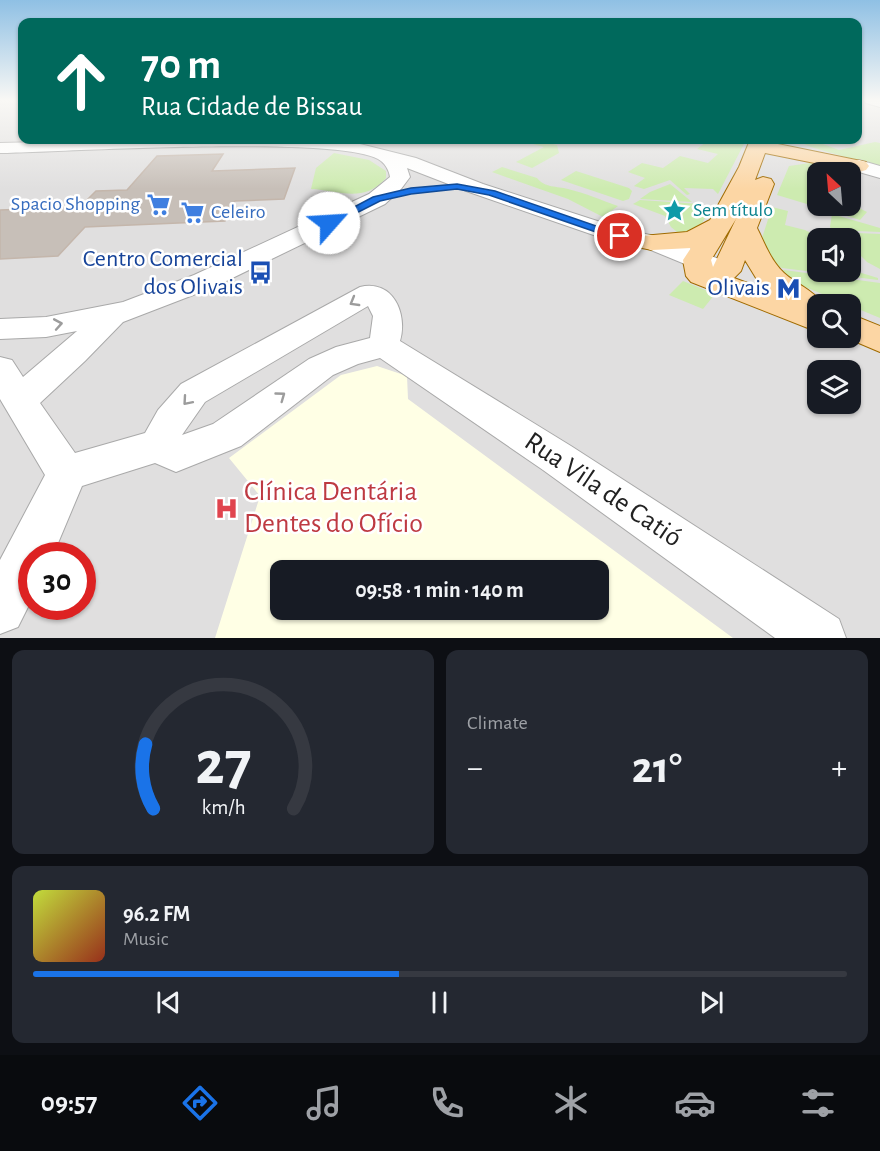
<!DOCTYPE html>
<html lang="en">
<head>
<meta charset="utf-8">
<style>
	body { margin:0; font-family:"Alegreya Sans",sans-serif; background:#242831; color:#f1f3f6; height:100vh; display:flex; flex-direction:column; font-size:22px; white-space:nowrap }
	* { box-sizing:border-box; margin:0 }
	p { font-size:20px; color:#9ea1a6 }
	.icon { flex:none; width:33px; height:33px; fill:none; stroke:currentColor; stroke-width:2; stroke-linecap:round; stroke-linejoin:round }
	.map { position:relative; height:638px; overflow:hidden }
	.panel { display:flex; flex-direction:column; gap:12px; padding:12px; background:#0d0f14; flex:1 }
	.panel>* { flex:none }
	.banner { position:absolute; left:18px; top:18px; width:844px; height:126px; border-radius:12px; box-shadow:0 2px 4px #0004; background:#00695c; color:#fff; overflow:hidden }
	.needle { width:39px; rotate:334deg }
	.tools { position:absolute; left:807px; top:162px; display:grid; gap:12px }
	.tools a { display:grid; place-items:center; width:54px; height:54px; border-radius:12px; background:#171b24; box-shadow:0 2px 4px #0004; font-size:30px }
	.speed { position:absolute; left:18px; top:542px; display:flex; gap:12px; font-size:30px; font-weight:700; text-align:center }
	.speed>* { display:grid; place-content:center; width:78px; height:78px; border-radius:50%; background:#171b24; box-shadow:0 2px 4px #0004; line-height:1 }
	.speed .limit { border:9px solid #d22; background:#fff; color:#111 }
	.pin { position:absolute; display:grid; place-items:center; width:51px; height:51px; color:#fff; margin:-26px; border:3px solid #fff; border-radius:50%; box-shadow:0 2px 6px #0007 }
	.me { position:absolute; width:66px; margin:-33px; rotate:64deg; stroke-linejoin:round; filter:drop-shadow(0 0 4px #0008) }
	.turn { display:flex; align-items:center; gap:21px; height:126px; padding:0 24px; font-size:27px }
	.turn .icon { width:78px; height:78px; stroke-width:2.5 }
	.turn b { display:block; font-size:42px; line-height:51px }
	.big { font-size:45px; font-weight:600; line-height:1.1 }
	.panel .card { flex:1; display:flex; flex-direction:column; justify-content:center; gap:9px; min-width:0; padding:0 21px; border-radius:12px; background:#242831 }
	.panel .dial { align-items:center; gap:0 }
	.dial svg { height:156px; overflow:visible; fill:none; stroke:#363941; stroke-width:7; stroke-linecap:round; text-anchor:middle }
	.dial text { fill:#f1f3f6; stroke:none }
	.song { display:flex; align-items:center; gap:18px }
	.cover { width:72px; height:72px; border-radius:9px; background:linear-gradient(135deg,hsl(70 70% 55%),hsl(10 70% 35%)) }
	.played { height:6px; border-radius:3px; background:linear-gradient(90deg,#1a73e8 45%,#363941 45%) }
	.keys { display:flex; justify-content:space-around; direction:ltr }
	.heat { display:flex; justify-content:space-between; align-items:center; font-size:33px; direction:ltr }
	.panel .tiles { flex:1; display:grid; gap:12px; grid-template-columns:1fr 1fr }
	.card:last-child { grid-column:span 2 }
	.trip { position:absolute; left:270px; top:560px; width:339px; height:60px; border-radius:12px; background:#171b24; box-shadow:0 2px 4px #0004; font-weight:600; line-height:60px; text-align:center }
	.menu { display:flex; height:96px; justify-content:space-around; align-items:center; background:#090b0e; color:#9ea1a6 }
	.menu .icon { width:42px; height:42px }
	.menu .selected { color:#1a73e8 }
	.menu b { font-size:27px; color:#f1f3f6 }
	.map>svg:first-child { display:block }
</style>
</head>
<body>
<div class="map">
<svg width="880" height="638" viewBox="0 0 880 638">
	<rect width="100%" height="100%" fill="#f2efe9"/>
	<path fill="#e0dfdf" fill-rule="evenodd" d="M0,100H22V140H858V100H880V638H0ZM818,172H850V206H818ZM818,238H850V272H818ZM818,304H850V338H818ZM818,370H850V404H818ZM32,555H82V606H32ZM280,570H598V609H280Z"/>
	<path fill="#ffffe5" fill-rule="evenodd" d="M377,366L407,376L408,399L733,638H215L260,496L229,458L341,375ZM280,570H598V609H280Z"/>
	<g fill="#cdebb0">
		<path d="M518,140H537L557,145L559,153L532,168L516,162L544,147Z"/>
		<path d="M699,140H746L718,194L713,189L684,188L690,194L687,195L670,180L644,189L634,186L645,178L628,172L642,163L663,168L680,156L708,163L718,154L697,149L706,142Z"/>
		<path d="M795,140H820L815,141L839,150L875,142L880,143V167L811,147Z"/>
		<path d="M334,153L369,160L386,171V178C364,204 337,190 311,189L316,168Z"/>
		<path d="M810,163L862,173L851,175L850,172H818L817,183L809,185L817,189L818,206L851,204L867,212L860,220L777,195L789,166Z"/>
		<path d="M502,167L537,178C545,188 557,186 568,189C585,193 601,200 618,206L603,217L568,199L492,172Z"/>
		<path d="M576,171L629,188L632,191L629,199L623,201L561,180Z"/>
		<path d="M670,184L692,202L640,199L650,192Z"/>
		<path d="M640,200L700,204L709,211L701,225L682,236L671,227L665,216L633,204Z"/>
		<path d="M772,207L788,211L785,225L805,230L821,238H818V272H850L851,264L856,269L855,271L878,278V280L782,268L776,265L761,241Z"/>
		<path d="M832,214L880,228V232L833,230L830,227Z"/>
		<path d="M835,232L880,234V269L867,262L851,246L850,238H842Z"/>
		<path d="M784,270L880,283V318L798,284L781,272Z"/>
		<path d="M683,281L715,294L703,309L669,295Z"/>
	</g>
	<path fill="#c7bfb8" stroke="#c4b6ab" stroke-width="1.5" d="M223,154L212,171L295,168L284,199L235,201L225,221L85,227L58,256L0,259V210L80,207L96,191L127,190L157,156Z"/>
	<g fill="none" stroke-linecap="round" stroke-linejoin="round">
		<defs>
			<g id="minor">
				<path d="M864,100H880V107L866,103Z"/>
				<path d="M122,140L348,141L416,158L483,184L625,230L661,237L732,264L736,270L732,276L723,278L714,276L646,248L611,241L469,192L407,168L410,177L401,189L385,204L214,287L123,322L85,361L40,403L75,453L145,433L158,410L181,384L360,287C393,279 408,314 400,341L571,446L839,619L846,638H775L543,470L380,358L358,364L333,375L241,446L176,472L155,463L82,486L53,555H32V599L18,627L0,634V560L45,475L0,399V357L12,360L23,377L77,331L46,337L0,339V319L46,317L123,302L194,275L369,194L390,177C389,171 386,165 381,161C347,134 59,152 0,153V143ZM368,306L373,316L370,338L336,347L309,359L213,424L182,435L205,402Z"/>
				<path d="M859,160L880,166V178L852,170L849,166L852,162Z"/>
			</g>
			<g id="major">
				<path d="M750,140H768V142L866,162L869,166L866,170L859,172L765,153L755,180L763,177L771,179L774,184L757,228C765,244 771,261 784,273C796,284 813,290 822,303L818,304V332L691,282L686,276L683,260L691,248L652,250L642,248L639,242L642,236L687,232L710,220L739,167ZM736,219L713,267L711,260ZM745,260L756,278L769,291L734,278L741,271Z"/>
				<path d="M850,314L880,326V352L847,338H850Z"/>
			</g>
		</defs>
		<use href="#minor" stroke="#a9a9a9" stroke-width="2"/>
		<use href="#major" stroke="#a06b00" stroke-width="2"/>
		<use href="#minor" fill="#fff" fill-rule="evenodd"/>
		<use href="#major" fill="#fcd6a4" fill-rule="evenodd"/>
	</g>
	<defs><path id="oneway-chevron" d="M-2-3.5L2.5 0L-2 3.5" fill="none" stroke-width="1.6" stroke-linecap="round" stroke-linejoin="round" transform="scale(1.5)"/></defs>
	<g stroke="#9c9c9c">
		<use href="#oneway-chevron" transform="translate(354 302) rotate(150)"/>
		<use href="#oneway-chevron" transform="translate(58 324) rotate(-10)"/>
		<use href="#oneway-chevron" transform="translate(281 396) rotate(-36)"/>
		<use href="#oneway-chevron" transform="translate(187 401) rotate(131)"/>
	</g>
	<linearGradient id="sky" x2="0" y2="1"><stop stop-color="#8fc0e4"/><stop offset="0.53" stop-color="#f9f8f5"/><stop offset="1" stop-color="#f9f8f5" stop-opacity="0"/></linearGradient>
	<rect width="880" height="189" fill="url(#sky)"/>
	<path fill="#1a73e8" stroke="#114b97" stroke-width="1.5" d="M457,184L495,191L625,236L624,239H616L489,195L457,189L411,194L380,201L333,225L324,223L373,197L411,188Z"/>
	<defs>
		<symbol id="supermarket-bare" viewBox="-9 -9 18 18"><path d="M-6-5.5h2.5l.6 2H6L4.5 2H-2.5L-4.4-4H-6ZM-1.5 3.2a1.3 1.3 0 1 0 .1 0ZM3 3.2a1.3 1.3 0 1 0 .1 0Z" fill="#3f7fe0" stroke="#fff" stroke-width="2.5" paint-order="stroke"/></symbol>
		<symbol id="sight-bare" viewBox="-9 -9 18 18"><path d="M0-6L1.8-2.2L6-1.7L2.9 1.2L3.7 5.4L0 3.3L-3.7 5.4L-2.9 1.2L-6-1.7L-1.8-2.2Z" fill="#0f9aa8" stroke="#fff" stroke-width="2.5" paint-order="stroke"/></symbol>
		<symbol id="bus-bare" viewBox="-9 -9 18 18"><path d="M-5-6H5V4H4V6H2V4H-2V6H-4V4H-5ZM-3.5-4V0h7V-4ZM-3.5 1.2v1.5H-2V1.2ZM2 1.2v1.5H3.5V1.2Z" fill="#1a4fb4" stroke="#fff" stroke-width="2.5" paint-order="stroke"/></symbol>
		<symbol id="metro-bare" viewBox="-9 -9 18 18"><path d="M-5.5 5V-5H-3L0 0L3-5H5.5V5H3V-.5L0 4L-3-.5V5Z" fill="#1a4fb4" stroke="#fff" stroke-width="2.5" paint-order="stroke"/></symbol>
		<symbol id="hospital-bare" viewBox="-9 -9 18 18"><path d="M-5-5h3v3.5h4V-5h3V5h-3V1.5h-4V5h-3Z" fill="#e0444e" stroke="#fff" stroke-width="2.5" paint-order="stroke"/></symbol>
	</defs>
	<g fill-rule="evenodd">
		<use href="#supermarket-bare" x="142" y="188" width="33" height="33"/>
		<use href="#sight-bare" x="658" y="194" width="33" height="33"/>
		<use href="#supermarket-bare" x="176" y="196" width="33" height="33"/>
		<use href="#bus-bare" x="244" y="256" width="33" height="33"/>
		<use href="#metro-bare" x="772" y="272" width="33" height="33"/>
		<use href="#hospital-bare" x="210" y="492" width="33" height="33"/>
	</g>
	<g text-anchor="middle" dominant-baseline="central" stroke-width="5" stroke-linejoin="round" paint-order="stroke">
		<g font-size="20" fill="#366cbe" stroke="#fff" text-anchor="end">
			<text x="140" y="204">Spacio Shopping</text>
			<text x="211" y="212" text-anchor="start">Celeiro</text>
		</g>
		<g font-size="20" fill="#0d838f" stroke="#fff" text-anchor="start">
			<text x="693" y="210">Sem título</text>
		</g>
		<g font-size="24" fill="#164399" stroke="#fff" text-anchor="end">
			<text x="243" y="259">Centro Comercial<tspan x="243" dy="28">dos Olivais</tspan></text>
			<text x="770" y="288">Olivais</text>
		</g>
		<g font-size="28" fill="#222" stroke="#fff">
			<text transform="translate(603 490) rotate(34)">Rua Vila de Catió</text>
		</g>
		<g font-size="28" fill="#be3a42" stroke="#fff" text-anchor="start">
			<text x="244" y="492">Clínica Dentária<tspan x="244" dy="32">Dentes do Ofício</tspan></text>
		</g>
	</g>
</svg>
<div class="tools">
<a><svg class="needle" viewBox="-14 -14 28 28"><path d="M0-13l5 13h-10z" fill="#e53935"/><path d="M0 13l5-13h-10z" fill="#9ea1a6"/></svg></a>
<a><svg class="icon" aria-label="sound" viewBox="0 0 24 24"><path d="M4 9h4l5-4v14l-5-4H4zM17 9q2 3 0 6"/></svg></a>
<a><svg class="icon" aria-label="search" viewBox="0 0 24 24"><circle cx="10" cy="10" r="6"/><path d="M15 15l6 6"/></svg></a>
<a><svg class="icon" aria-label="layers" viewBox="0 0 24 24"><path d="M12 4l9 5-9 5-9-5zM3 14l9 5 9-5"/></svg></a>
</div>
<div class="speed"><div class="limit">30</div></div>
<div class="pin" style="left:620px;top:236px;background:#d93025"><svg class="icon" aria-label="arrive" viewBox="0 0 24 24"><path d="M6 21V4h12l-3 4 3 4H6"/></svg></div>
<svg class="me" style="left:329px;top:223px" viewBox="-20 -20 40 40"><circle r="19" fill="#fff"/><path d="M0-13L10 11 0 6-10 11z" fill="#1a73e8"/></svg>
<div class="trip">09:58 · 1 min · 140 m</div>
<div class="banner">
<div class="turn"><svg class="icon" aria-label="ahead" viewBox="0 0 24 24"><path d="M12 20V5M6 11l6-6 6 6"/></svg><div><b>70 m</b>Rua Cidade de Bissau</div></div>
</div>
</div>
<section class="panel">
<div class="tiles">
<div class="card dial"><svg viewBox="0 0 100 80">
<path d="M14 69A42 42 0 1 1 86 69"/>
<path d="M14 69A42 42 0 0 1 10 36" stroke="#1a73e8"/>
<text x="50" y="56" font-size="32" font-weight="700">27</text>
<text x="50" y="72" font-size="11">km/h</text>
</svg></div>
<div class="card"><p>Climate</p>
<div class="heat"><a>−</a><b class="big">21°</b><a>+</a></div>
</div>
<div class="card">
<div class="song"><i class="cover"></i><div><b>96.2 FM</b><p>Music</p></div></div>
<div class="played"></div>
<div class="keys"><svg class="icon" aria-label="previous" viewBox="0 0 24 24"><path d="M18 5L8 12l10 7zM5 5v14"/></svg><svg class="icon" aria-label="pause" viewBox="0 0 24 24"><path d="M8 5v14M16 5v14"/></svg><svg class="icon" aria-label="next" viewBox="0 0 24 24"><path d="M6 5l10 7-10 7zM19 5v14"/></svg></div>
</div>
</div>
</section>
<nav class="menu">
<b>09:57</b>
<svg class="icon selected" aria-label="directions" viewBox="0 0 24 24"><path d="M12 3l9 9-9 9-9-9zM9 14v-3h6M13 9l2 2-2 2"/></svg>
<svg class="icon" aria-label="music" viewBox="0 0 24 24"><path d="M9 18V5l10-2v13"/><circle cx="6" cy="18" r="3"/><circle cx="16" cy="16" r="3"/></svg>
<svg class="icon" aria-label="phone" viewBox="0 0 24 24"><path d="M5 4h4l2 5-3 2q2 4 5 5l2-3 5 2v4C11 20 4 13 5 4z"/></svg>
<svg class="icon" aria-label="climate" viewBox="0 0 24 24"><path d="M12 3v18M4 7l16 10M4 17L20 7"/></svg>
<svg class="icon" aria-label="car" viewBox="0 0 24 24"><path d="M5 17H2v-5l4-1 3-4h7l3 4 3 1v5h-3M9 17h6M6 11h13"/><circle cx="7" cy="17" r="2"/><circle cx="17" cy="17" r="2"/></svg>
<svg class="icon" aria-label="filters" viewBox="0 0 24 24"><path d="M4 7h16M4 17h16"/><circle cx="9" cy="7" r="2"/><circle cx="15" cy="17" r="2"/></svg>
</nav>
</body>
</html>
